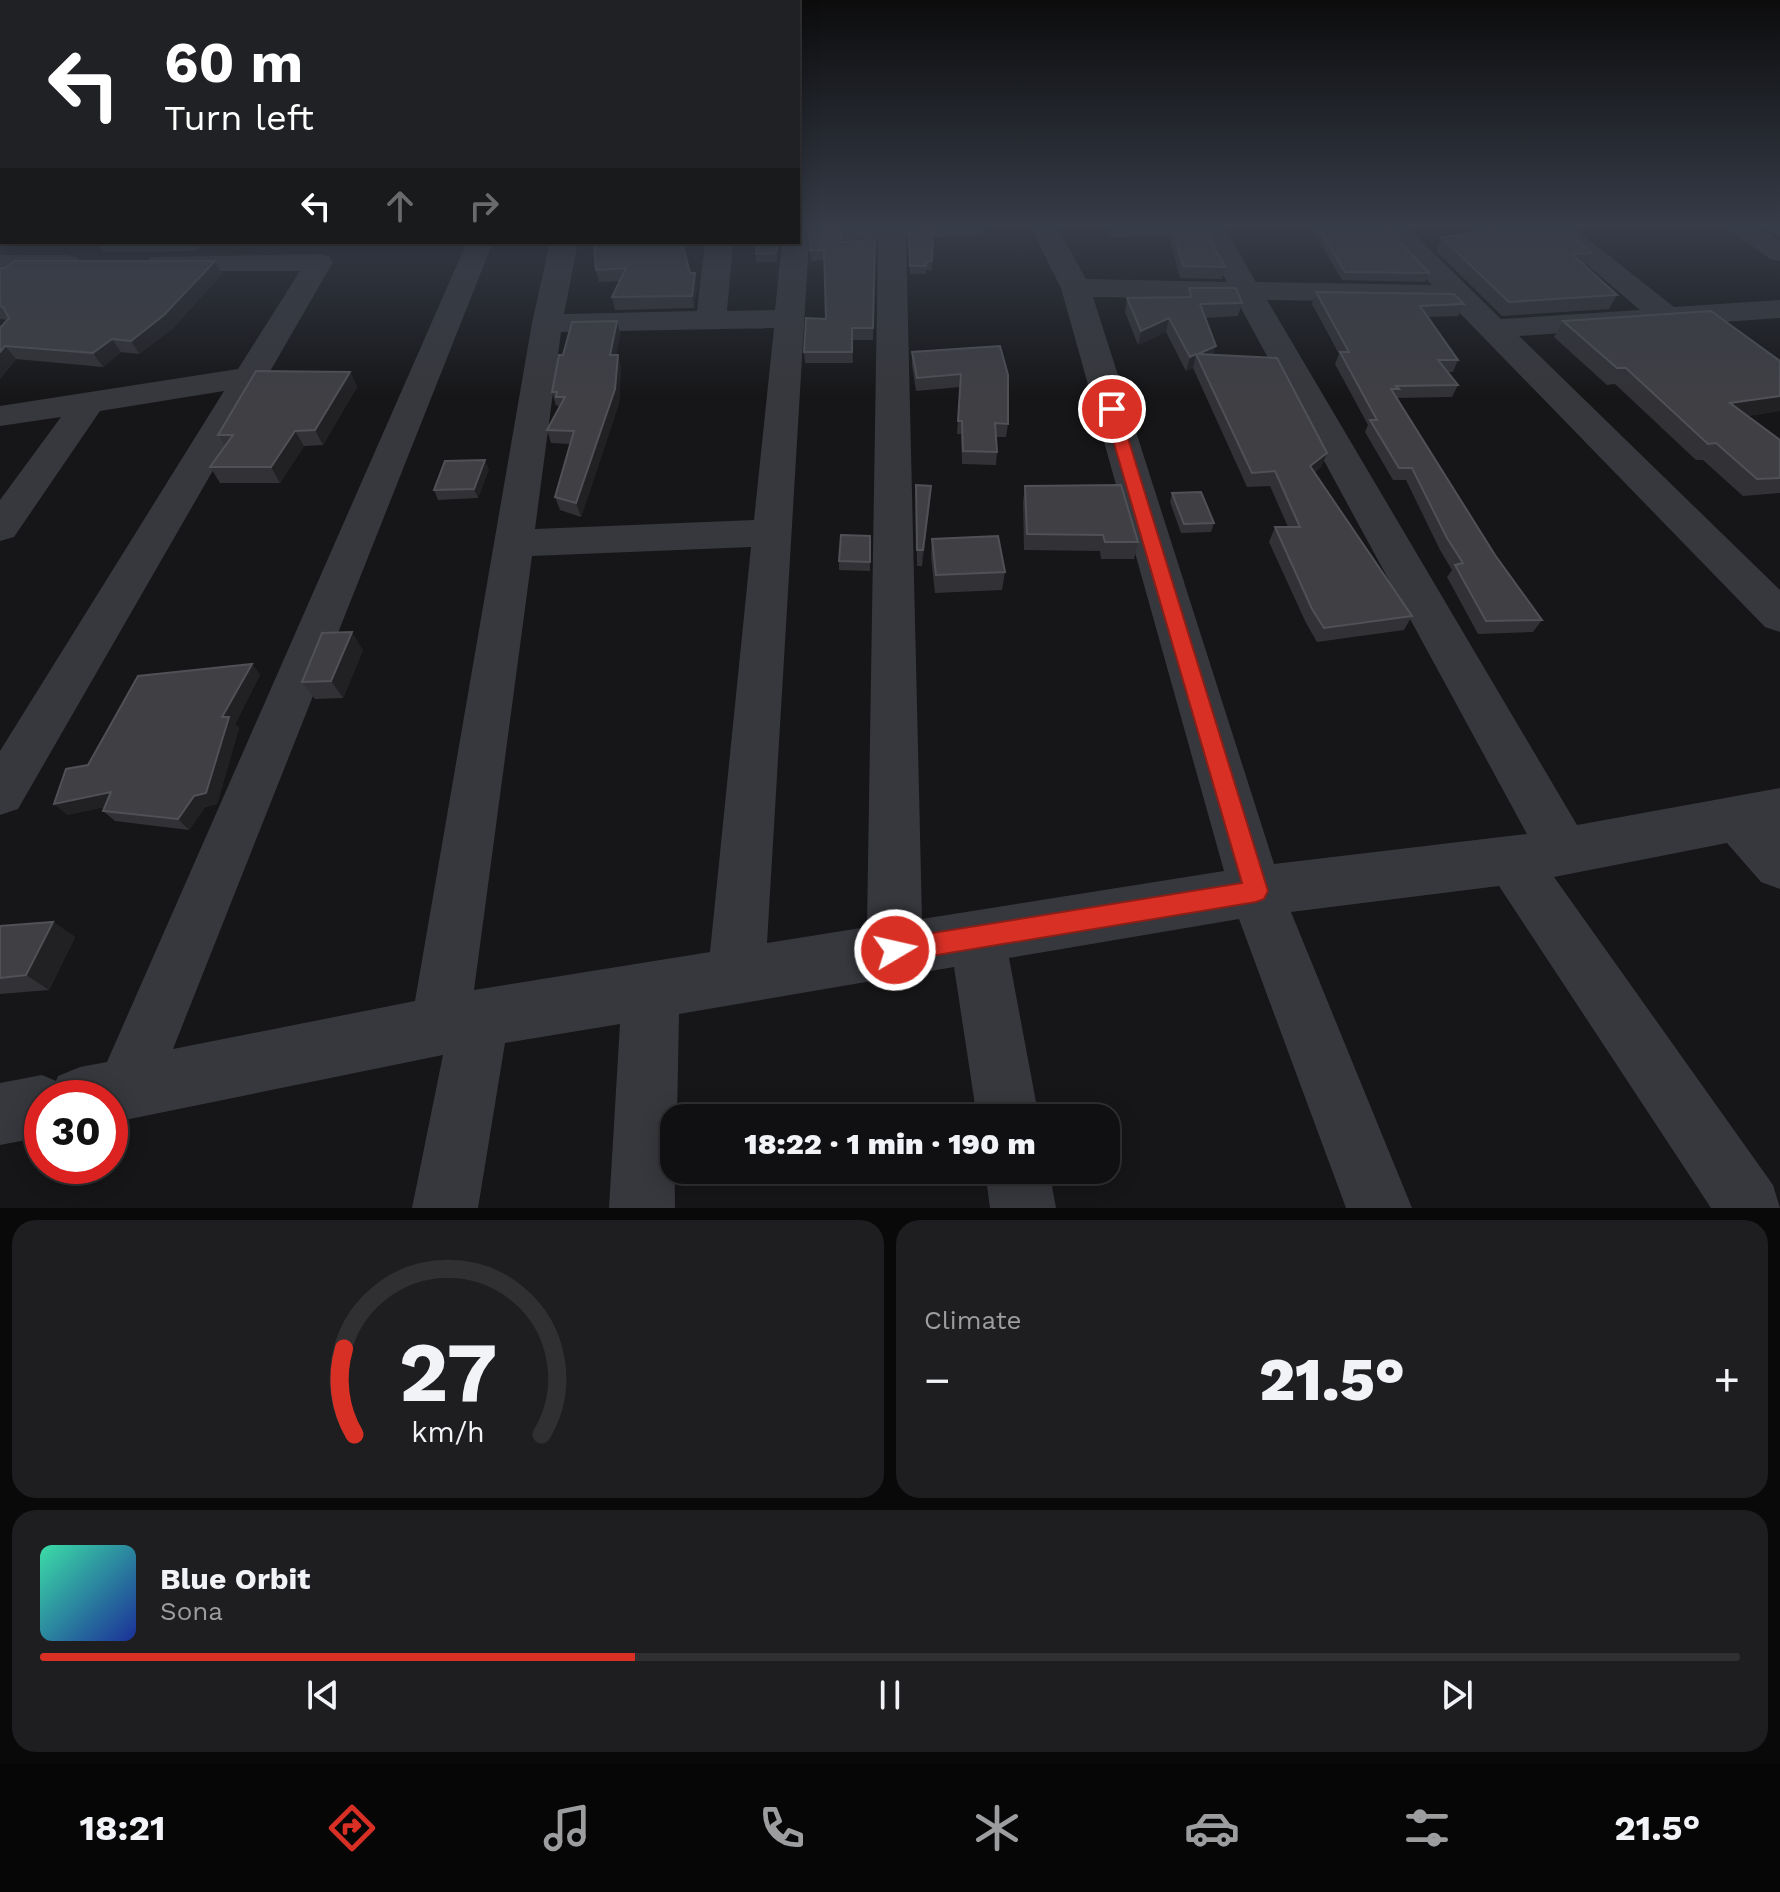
<!DOCTYPE html>
<html lang="en">
<head>
<meta charset="utf-8">
<style>
	body { margin:0; font-family:"Work Sans",sans-serif; background:#1e1e20; color:#f1f3f6; height:100vh; display:flex; flex-direction:column; font-size:30px; white-space:nowrap }
	* { box-sizing:border-box; margin:0 }
	p { font-size:26px; color:#9c9d9f }
	.icon { flex:none; width:44px; height:44px; fill:none; stroke:currentColor; stroke-width:2; stroke-linecap:round; stroke-linejoin:round }
	.map { position:relative; height:1208px; overflow:hidden }
	.details { display:flex; flex-direction:column; gap:12px; padding:12px; background:#09090a; flex:1 }
	.details>* { flex:none }
	.top-card { position:absolute; left:0px; top:0px; width:800px; height:244px; box-shadow:0 4px 20px #0003,0 0 0 2px #303032; background:#202124; color:#fff; overflow:hidden }
	.speed { position:absolute; left:24px; top:1080px; display:flex; gap:16px; font-size:40px; font-weight:700; text-align:center }
	.speed>* { display:grid; place-content:center; width:104px; height:104px; border-radius:50%; background:#101012; box-shadow:0 4px 20px #0003,0 0 0 2px #303032; line-height:1 }
	.speed .limit { border:12px solid #d22; background:#fff; color:#111 }
	.pin { position:absolute; display:grid; place-items:center; width:68px; height:68px; color:#fff; margin:-34px; border:4px solid #fff; border-radius:50%; box-shadow:0 2px 8px #0007 }
	.me { position:absolute; width:88px; margin:-44px; rotate:81deg; stroke-linejoin:round; filter:drop-shadow(0 0 6px #0008) }
	.turn { display:flex; align-items:center; gap:28px; height:168px; padding:0 32px; font-size:36px }
	.turn .icon { width:104px; height:104px; stroke-width:2.5 }
	.turn b { display:block; font-size:56px; line-height:68px }
	.lanes { display:flex; align-items:center; height:76px; padding:0 32px; background:#0003; justify-content:center; gap:40px; direction:ltr }
	.lanes .off { opacity:.35 }
	.big { font-size:60px; font-weight:800; line-height:1.1 }
	.details .widget { flex:1; display:flex; flex-direction:column; justify-content:center; gap:12px; min-width:0; padding:0 28px; border-radius:24px; background:#1e1e20 }
	.details .dial { align-items:center; gap:0 }
	.dial svg { height:208px; overflow:visible; fill:none; stroke:#303032; stroke-width:7; stroke-linecap:round; text-anchor:middle }
	.dial text { fill:#f1f3f6; stroke:none }
	.song { display:flex; align-items:center; gap:24px }
	.cover { width:96px; height:96px; border-radius:12px; background:linear-gradient(135deg,hsl(160 70% 55%),hsl(230 70% 35%)) }
	.played { height:8px; border-radius:4px; background:linear-gradient(90deg,#d93025 35%,#303032 35%) }
	.keys { display:flex; justify-content:space-around; direction:ltr }
	.heat { display:flex; justify-content:space-between; align-items:center; font-size:44px; direction:ltr }
	.details .tiles { flex:1; display:grid; gap:12px; grid-template-columns:1fr 1fr }
	.widget:last-child { grid-column:span 2 }
	.trip { position:absolute; left:660px; top:1104px; width:460px; height:80px; border-radius:24px; background:#101012; box-shadow:0 4px 20px #0003,0 0 0 2px #303032; font-weight:800; line-height:80px; text-align:center }
	.menu { display:flex; height:128px; justify-content:space-around; align-items:center; background:#060607; color:#9c9d9f }
	.menu .icon { width:56px; height:56px }
	.menu .current { color:#d93025 }
	.menu b { font-size:36px; color:#f1f3f6 }
	.map>svg:first-child { display:block }
</style>
</head>
<body>
<div class="map">
<svg width="1780" height="1208" viewBox="0 0 1780 1208">
	<rect width="100%" height="100%" fill="#161618"/>
	<g fill="none" stroke-linecap="round" stroke-linejoin="round">
		<g fill="#37383d" fill-rule="evenodd">
			<path d="M798,228H986L982,234L973,236L906,238L922,919L1224,871L1061,288L1031,228H1058L1086,279L1227,282L1198,228H1225L1256,282L1432,285L1379,228H1408L1501,319L1640,310L1544,228H1574L1674,307L1780,300V318L1519,336L1780,590V632L1765,627L1450,303L1267,300L1577,825L1780,788V889L1761,882L1727,843L1554,877L1773,1185L1780,1208H1711L1499,886L1291,912L1412,1208H1346L1239,919L1009,958L1039,1118H977L954,967L679,1014L677,1118H674L675,1208H609L620,1024L505,1043L478,1208H412L443,1055L110,1123V1098H42V1137L0,1145V1083L42,1075L56,1081L58,1076L80,1067L107,1062L467,242H487L491,247L173,1049L415,1001L532,323L550,242H578L564,314L697,311L705,242H733L727,311L775,310L782,242H798ZM878,239L867,927L767,943L809,241ZM1093,297L1236,299L1527,834L1274,864ZM774,328L754,520L535,529L561,332ZM751,547L710,952L474,990L532,556Z"/>
			<path d="M1727,228H1759L1780,241V261L1770,259Z"/>
			<path d="M319,254L329,256L333,262L18,809L0,815V751L224,391L100,411L14,537L0,541V500L61,417L0,426V406L238,369L300,271H161L151,269L147,263L151,257Z"/>
			<path d="M0,255H67L77,257L81,263L77,269L67,271H0Z"/>
			<path d="M985,1170H1049L1056,1208H990Z"/>
		</g>
	</g>
	<g fill="#323236">
		<path d="M1108,228H1204L1225,267L1222,279L1180,278L1169,236L1112,238Z"/>
		<path d="M1311,228H1386L1429,273L1425,282L1342,280Z"/>
		<path d="M1469,228H1564L1592,253L1585,266L1617,295L1609,309L1502,316L1436,251L1441,237L1476,234Z"/>
		<path d="M1765,228H1780V237Z"/>
		<path d="M933,232L932,270H926V274H910L909,233Z"/>
		<path d="M875,240L873,340H852L853,363H805L804,352L826,319L824,260L811,261L810,250L841,242Z"/>
		<path d="M210,242L197,251L103,252L97,243Z"/>
		<path d="M594,242L690,273L697,286L694,308L615,310L612,297L620,281L599,282L596,270Z"/>
		<path d="M757,242H780L777,262H756V254Z"/>
		<path d="M0,268L222,274L172,329L139,354L121,352L103,367L16,359L0,379L2,326L7,320L0,319Z"/>
		<path d="M1189,288L1242,303L1238,316L1205,318L1216,346L1213,355L1327,453L1321,467L1315,472L1412,616L1404,630L1317,642L1306,623L1269,542L1275,527H1288L1270,486L1247,487L1193,368L1186,371L1166,332L1138,345L1125,312L1127,298L1187,297Z"/>
		<path d="M1316,292L1464,304L1458,316L1428,317L1458,360L1453,372H1448L1458,385L1452,397L1397,398L1495,555L1542,620L1533,632L1478,634L1447,577L1452,570L1440,550L1406,480H1393L1365,432L1368,425L1335,364L1339,354L1312,304Z"/>
		<path d="M617,321L620,334L616,355H618L621,369L619,403L581,517L560,510L555,497L570,444L551,443L547,430L559,408L558,405L556,406L552,392L563,355Z"/>
		<path d="M1563,321L1780,411L1747,416L1780,440V493L1743,496L1703,460H1696L1615,384L1607,385L1554,337Z"/>
		<path d="M1000,346L1008,424L1006,437H996L997,452L996,465L962,464L961,434H957L960,387L916,391L912,365V352Z"/>
		<path d="M350,372L357,387L323,445L304,446L280,483H220L210,467L225,446L218,435Z"/>
		<path d="M489,469L478,498L438,500L434,490Z"/>
		<path d="M916,485L931,486L930,502L922,566H917Z"/>
		<path d="M1025,486L1138,542L1134,559H1101L1100,551L1024,550L1023,502Z"/>
		<path d="M1172,493L1214,523L1211,532L1181,533L1170,502Z"/>
		<path d="M870,536V571L839,570V561Z"/>
		<path d="M932,539L1005,572L1002,590L935,593L931,557Z"/>
		<path d="M363,650L343,698L315,699L302,682Z"/>
		<path d="M252,664L260,675L235,724L239,728L217,804L205,807L189,830L115,821L103,811L104,807L67,815L88,765Z"/>
		<path d="M53,922L75,937L49,990L0,994V926Z"/>
	</g>
	<g fill="#212124">
		<path d="M194,242H210L197,251L193,243Z"/>
		<path d="M778,242H780L777,262L776,253Z"/>
		<path d="M215,261L222,274L172,329L139,354L131,341Z"/>
		<path d="M695,273L697,286L694,308L692,296Z"/>
		<path d="M1169,318L1166,332L1138,345L1141,331Z"/>
		<path d="M617,321L620,334L613,369L610,355Z"/>
		<path d="M112,339L121,352L103,367L93,353Z"/>
		<path d="M5,346L16,359L0,379V352Z"/>
		<path d="M1216,346L1212,360L1198,354Z"/>
		<path d="M1196,354L1193,368L1186,371L1190,357Z"/>
		<path d="M618,355L621,369L619,403L581,517L576,503Z"/>
		<path d="M350,372L357,387L323,445L315,430Z"/>
		<path d="M1780,396V411L1718,420L1730,403Z"/>
		<path d="M295,431L304,446L280,483L271,467Z"/>
		<path d="M1327,453L1321,467L1304,480L1310,466Z"/>
		<path d="M485,460L489,469L478,498L474,489Z"/>
		<path d="M931,486L930,502L922,566L923,550Z"/>
		<path d="M352,632L363,650L343,698L331,681Z"/>
		<path d="M252,664L260,675L235,724L239,728L217,804L205,807L189,830L178,819L222,717Z"/>
		<path d="M111,792L123,803L67,815L54,804Z"/>
		<path d="M53,922L75,937L49,990L26,975Z"/>
	</g>
	<g fill="#3f3f44" stroke="#4f5156" stroke-width="2">
		<path d="M1173,228H1204L1225,267L1183,266Z"/>
		<path d="M1318,228H1386L1429,273L1345,272Z"/>
		<path d="M1492,228H1564L1592,253L1572,254L1617,295L1509,302L1441,237L1497,232Z"/>
		<path d="M840,232L841,242L875,240L873,328H852V352H804L806,318L826,319L824,250H810L811,233Z"/>
		<path d="M933,232L932,261H926V266H910L909,233Z"/>
		<path d="M98,242H194L193,243H97Z"/>
		<path d="M594,242H682L690,273H695L692,296L612,297L626,268L596,270Z"/>
		<path d="M757,242H778L776,253L756,254Z"/>
		<path d="M14,261H215L164,315L131,341L112,339L93,353L5,346L0,352V327L2,326L9,318L3,307L0,306V268H5Z"/>
		<path d="M1189,288H1236L1242,303L1200,304L1216,346L1198,354L1277,358L1327,453L1310,466L1412,616L1324,628L1312,609L1275,527H1300L1275,471L1252,473L1196,354L1190,357L1169,318L1141,331L1127,298L1191,297Z"/>
		<path d="M1316,292L1454,294L1464,304L1420,306L1458,360H1438L1458,385L1396,386L1399,389H1391L1495,555L1542,620L1486,621L1455,565L1463,563L1447,538L1412,468H1399L1370,420H1377L1340,352H1349Z"/>
		<path d="M1711,311L1780,361V396L1730,403L1780,440V478L1757,479L1716,443L1708,444L1626,368H1617L1563,321Z"/>
		<path d="M617,321L610,355H618L615,389L576,503L555,497L574,431L547,430L565,397H556L557,392H552L559,355H563L572,322Z"/>
		<path d="M1000,346L1008,375V424L995,423L997,452L963,451L962,421H958L961,374L917,378L912,352Z"/>
		<path d="M256,371L350,372L315,430L295,431L271,467H210L233,435H218Z"/>
		<path d="M485,460L474,489L434,490L445,461Z"/>
		<path d="M916,485L931,486L923,550H917Z"/>
		<path d="M1121,485L1138,542H1105L1103,535L1027,534L1025,486Z"/>
		<path d="M1201,492L1214,523L1184,524L1172,493Z"/>
		<path d="M841,535L870,536V562L839,561Z"/>
		<path d="M998,536L1005,572L936,575L932,539Z"/>
		<path d="M352,632L331,681L302,682L322,633Z"/>
		<path d="M252,664L222,717H229L206,793L194,796L178,819L103,811L111,792L54,804L66,769L88,765L138,676Z"/>
		<path d="M53,922L26,975L0,978V926Z"/>
	</g>
	<linearGradient id="sky" x2="0" y2="1"><stop stop-color="#0c0c0d"/><stop offset="0.57" stop-color="#363c48"/><stop offset="1" stop-color="#363c48" stop-opacity="0"/></linearGradient>
	<rect width="1780" height="397" fill="url(#sky)"/>
	<path fill="#d93025" stroke="#8d1f18" stroke-width="2" d="M1112,404L1119,409L1268,891L1264,899L1256,902L895,962L886,959L883,950L886,942L895,939L1242,883L1104,409Z"/>
</svg>
<div class="speed"><div class="limit">30</div></div>
<div class="pin" style="left:1112px;top:409px;background:#d93025"><svg class="icon" aria-label="arrive" viewBox="0 0 24 24"><path d="M6 21V4h12l-3 4 3 4H6"/></svg></div>
<svg class="me" style="left:895px;top:950px" viewBox="-20 -20 40 40"><circle r="17" fill="#d93025" stroke="#fff" stroke-width="3"/><path d="M0-11L8 9 0 5-8 9z" fill="#fff"/></svg>
<div class="trip">18:22 · 1 min · 190 m</div>
<div class="top-card">
<div class="turn"><svg class="icon" aria-label="left" viewBox="0 0 24 24"><path d="M17 20v-9H6M10 6l-5 5 5 5"/></svg><div><b>60 m</b>Turn left</div></div>
<div class="lanes"><svg class="icon" aria-label="left" viewBox="0 0 24 24"><path d="M17 20v-9H6M10 6l-5 5 5 5"/></svg><svg class="icon off" aria-label="ahead" viewBox="0 0 24 24"><path d="M12 20V5M6 11l6-6 6 6"/></svg><svg class="icon off" aria-label="right" viewBox="0 0 24 24"><path d="M7 20v-9h11M14 6l5 5-5 5"/></svg></div>
</div>
</div>
<section class="details">
<div class="tiles">
<div class="widget dial"><svg viewBox="0 0 100 80">
<path d="M14 69A42 42 0 1 1 86 69"/>
<path d="M14 69A42 42 0 0 1 10 36" stroke="#d93025"/>
<text x="50" y="56" font-size="32" font-weight="700">27</text>
<text x="50" y="72" font-size="11">km/h</text>
</svg></div>
<div class="widget"><p>Climate</p>
<div class="heat"><a>−</a><b class="big">21.5°</b><a>+</a></div>
</div>
<div class="widget">
<div class="song"><i class="cover"></i><div><b>Blue Orbit</b><p>Sona</p></div></div>
<div class="played"></div>
<div class="keys"><svg class="icon" aria-label="previous" viewBox="0 0 24 24"><path d="M18 5L8 12l10 7zM5 5v14"/></svg><svg class="icon" aria-label="pause" viewBox="0 0 24 24"><path d="M8 5v14M16 5v14"/></svg><svg class="icon" aria-label="next" viewBox="0 0 24 24"><path d="M6 5l10 7-10 7zM19 5v14"/></svg></div>
</div>
</div>
</section>
<nav class="menu">
<b>18:21</b>
<svg class="icon current" aria-label="directions" viewBox="0 0 24 24"><path d="M12 3l9 9-9 9-9-9zM9 14v-3h6M13 9l2 2-2 2"/></svg>
<svg class="icon" aria-label="music" viewBox="0 0 24 24"><path d="M9 18V5l10-2v13"/><circle cx="6" cy="18" r="3"/><circle cx="16" cy="16" r="3"/></svg>
<svg class="icon" aria-label="phone" viewBox="0 0 24 24"><path d="M5 4h4l2 5-3 2q2 4 5 5l2-3 5 2v4C11 20 4 13 5 4z"/></svg>
<svg class="icon" aria-label="climate" viewBox="0 0 24 24"><path d="M12 3v18M4 7l16 10M4 17L20 7"/></svg>
<svg class="icon" aria-label="car" viewBox="0 0 24 24"><path d="M5 17H2v-5l4-1 3-4h7l3 4 3 1v5h-3M9 17h6M6 11h13"/><circle cx="7" cy="17" r="2"/><circle cx="17" cy="17" r="2"/></svg>
<svg class="icon" aria-label="filters" viewBox="0 0 24 24"><path d="M4 7h16M4 17h16"/><circle cx="9" cy="7" r="2"/><circle cx="15" cy="17" r="2"/></svg>
<b>21.5°</b>
</nav>
</body>
</html>
